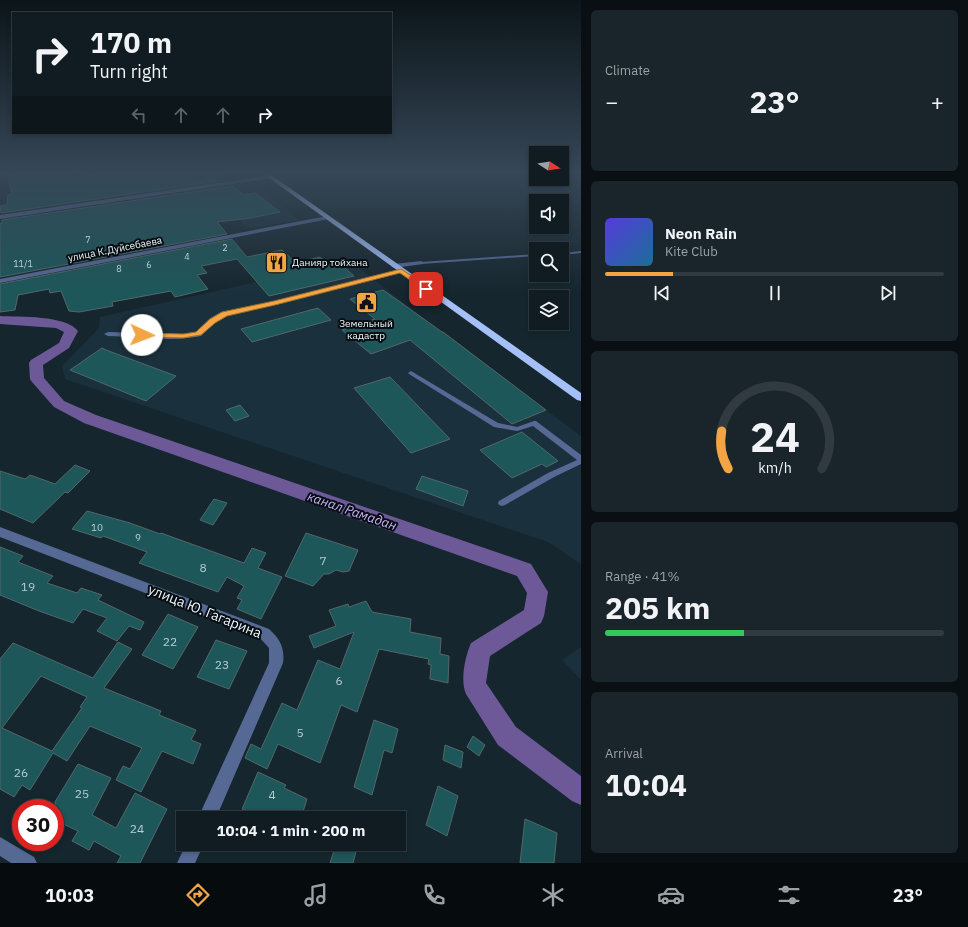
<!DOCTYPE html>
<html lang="en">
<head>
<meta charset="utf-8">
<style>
	body { margin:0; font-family:"IBM Plex Sans",sans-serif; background:#19252a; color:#f1f3f6; height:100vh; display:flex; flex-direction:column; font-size:15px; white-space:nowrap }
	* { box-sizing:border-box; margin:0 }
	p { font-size:13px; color:#9ca1a5 }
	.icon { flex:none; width:22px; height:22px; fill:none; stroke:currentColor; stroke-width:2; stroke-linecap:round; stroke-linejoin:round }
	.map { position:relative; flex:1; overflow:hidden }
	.panel { display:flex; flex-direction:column; gap:10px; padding:10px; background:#090f13; width:387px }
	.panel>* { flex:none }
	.banner { position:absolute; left:12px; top:12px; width:380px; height:122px; border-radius:0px; box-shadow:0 2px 6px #0003,0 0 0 1px #303a40; background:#101c22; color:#f1f3f6; overflow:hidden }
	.needle { width:26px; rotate:102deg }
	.fabs { position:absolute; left:529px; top:146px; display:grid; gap:8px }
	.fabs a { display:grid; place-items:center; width:40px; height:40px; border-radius:0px; background:#101c22; box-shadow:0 2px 6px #0003,0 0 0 1px #303a40; font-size:20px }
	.speed { position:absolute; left:12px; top:799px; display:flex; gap:8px; font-size:20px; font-weight:700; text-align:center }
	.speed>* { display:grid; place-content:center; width:52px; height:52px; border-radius:50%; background:#101c22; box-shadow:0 2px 6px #0003,0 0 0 1px #303a40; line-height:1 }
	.speed .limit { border:6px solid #d22; background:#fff; color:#111 }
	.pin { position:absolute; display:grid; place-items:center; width:34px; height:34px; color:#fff; margin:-17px; border-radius:8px; box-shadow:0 2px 6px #0006 }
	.me { position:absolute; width:44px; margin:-22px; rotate:92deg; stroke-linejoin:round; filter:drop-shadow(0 0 3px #0008) }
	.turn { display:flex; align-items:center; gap:14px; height:84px; padding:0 12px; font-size:18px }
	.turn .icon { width:52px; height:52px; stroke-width:2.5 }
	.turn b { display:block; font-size:28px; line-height:34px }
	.lanes { display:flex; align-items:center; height:38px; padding:0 12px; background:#0003; justify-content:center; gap:20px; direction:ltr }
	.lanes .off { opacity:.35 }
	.big { font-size:30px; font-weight:700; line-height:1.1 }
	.panel .tile { flex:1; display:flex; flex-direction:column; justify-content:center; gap:6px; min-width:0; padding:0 14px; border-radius:6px; background:#19252a }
	.panel .dial { align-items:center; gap:0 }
	.dial svg { height:104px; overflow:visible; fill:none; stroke:#303a40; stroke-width:7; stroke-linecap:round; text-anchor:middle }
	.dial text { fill:#f1f3f6; stroke:none }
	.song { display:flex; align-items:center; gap:12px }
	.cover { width:48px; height:48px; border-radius:6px; background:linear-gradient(135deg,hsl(250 70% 55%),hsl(200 70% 35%)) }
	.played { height:4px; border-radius:2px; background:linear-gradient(90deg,#f2a542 20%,#303a40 20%) }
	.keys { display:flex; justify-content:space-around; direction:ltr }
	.heat { display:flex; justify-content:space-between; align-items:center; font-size:22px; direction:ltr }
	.charge { height:6px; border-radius:3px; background:linear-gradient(90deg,#34c759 41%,#303a40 0) }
	.trip { position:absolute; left:176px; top:811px; width:230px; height:40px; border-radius:0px; background:#101c22; box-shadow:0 2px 6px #0003,0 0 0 1px #303a40; font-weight:700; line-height:40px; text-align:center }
	.dock { display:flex; height:64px; justify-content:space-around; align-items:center; background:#060b0e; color:#9ca1a5 }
	.dock .icon { width:28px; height:28px }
	.dock .current { color:#f2a542 }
	.dock b { font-size:18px; color:#f1f3f6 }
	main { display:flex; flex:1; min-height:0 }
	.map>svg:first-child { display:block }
</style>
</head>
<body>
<main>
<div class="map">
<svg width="581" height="863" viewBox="0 0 581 863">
	<rect width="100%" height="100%" fill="#16262e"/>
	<g fill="#1a303c">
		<path d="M253,180L299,220L248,229L207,187Z"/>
		<path d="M350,261L439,330L581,436V564L548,542L65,379L62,366L99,328L100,317Z"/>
		<path d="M581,647V680L562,660Z"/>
	</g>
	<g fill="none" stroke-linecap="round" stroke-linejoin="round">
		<path fill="#6d5997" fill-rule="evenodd" d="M0,316C19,317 66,315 78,331L69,348L43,365L44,378L64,401L96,415L531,564L548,592L544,616L541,623L490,656L486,683L516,727L581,776V805L572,801L498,745L466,694C460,680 465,657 471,643L524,610L527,593L517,576L84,423L54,407L32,382L30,379L29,363L31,360L59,343L64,332L56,328L0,324Z"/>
	</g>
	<g fill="#1d575a" stroke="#526869" fill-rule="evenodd">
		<path d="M27,172H67L71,178L102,174L101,172H148V174L173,172H215L225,180L1,213L0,206L7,205L8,195L12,194L8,175Z"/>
		<path d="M232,186L243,195L255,193L280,212L251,218L217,222L227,234L0,277V223H2V220Z"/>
		<path d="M232,239L247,257L282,250L296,263L320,257L327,263L337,261L354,276L269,296L237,259L201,266L207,273L197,275L208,289L175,297L171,291L112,302L113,306L79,312L69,311L61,291L50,293L49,289L18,295L15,310L0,312V284Z"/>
		<path d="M383,290L442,332H443L546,410L512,424L410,340L371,354L342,330L375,319L350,299Z"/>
		<path d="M318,308L331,320L252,342L241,329Z"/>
		<path d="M102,348L106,350L176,376L146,401L70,370Z"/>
		<path d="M390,377L450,439L411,453L354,388Z"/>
		<path d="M240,405L249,416L235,421L226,410Z"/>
		<path d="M522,432L558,461L546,467L542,464L512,478L480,450Z"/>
		<path d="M75,465L90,471L68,493L65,492L33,523L0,509V471L25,479L30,475L55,484Z"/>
		<path d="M422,476L468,491L463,506L416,489Z"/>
		<path d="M214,499L227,503L213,525L200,520Z"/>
		<path d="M87,511L130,523L160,534L161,533L244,563L252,548L266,553L258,568L282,577L261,619L237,609L242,600L237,598L244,586L227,577L218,592L139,563L147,552L103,536L101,538L72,529Z"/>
		<path d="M306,533L358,550L349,571L343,572L336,570L329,574H324L313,586L285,576Z"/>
		<path d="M0,547L23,556L18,562L53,576L47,583L77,593L81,588L102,595L98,600L144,622L140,630L129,626L117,641L97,631L107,618L83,609L73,623L39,611L0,595Z"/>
		<path d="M366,601L372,612L411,619L410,632L441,638L440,654L449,656L448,683L430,679L431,665L428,664L429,659L379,649L357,712L341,705L320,763L278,744L267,769L245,758L251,744L261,749L282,703L297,710L318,660L340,669L354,632L314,648L309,636L336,626L329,610L348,604L349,607Z"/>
		<path d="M168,614L198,627L173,669L142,655Z"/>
		<path d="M216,640L247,651L229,689L197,677Z"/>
		<path d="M118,642L132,649L104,688L161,711L159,715L196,730L191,740L201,744L193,764L162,751L141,792L116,780L123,766L130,769L142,748L90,726L67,761L53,753L30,790L22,785L14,797L0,789V659L13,643L93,678ZM41,676L87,697L80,707L82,708L52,751L2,728Z"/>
		<path d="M374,720L398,729L392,753L384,750L372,795L354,787Z"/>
		<path d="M473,736L485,745L479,756L467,747Z"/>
		<path d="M445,745L463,752L461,768L443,760Z"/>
		<path d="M78,764L111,778L92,815L116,828L135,793L167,809L140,863H117L121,856L94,841L89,850L72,841L78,831L55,820V802Z"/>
		<path d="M258,772L286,785L284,788L307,799L301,818H260L242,809Z"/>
		<path d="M438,786L458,796L447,836L426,825Z"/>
		<path d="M525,819L557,833L554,863H520Z"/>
		<path d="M336,844H358L353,863H330Z"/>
	</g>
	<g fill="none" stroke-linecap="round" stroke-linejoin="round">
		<g fill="#566994" fill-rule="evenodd">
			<path d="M581,251V253L562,255V253Z"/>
			<path d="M536,254V256L421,264L419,263L421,262Z"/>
			<path d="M411,371L498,423L517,427L534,421H536L581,455V464L554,477L505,505L502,506L499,505L498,503L499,501L548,473L577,460L533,426L517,431L494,427L409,374L408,373Z"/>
		</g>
		<g fill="#566994" fill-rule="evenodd">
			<path d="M0,172H14L0,175Z"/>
			<path d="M271,175L274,177L273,178L0,219V215Z"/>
			<path d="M327,216L330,218L329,219L0,283V279Z"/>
			<path d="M421,261L423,262V264L394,268L391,266L394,264Z"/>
			<path d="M401,269L405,271L403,272L275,305L227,316L215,323L201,336C174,342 136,337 108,336L104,334L108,332L183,334L196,332L209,319L221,312L275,301Z"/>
			<path d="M0,527L269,629C280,639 285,648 283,663L216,818H198L269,663V648L259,637L0,537Z"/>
			<path d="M0,837L34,857L37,863H11L0,856Z"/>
			<path d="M186,844H204L195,863H177Z"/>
		</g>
		<path fill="#a5bff7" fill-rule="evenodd" d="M261,172H267L581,393V401L577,400Z"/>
	</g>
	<linearGradient id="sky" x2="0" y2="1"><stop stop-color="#0c1519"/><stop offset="0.59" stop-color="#364757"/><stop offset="1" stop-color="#364757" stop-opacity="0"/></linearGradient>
	<rect width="581" height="293" fill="url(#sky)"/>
	<path fill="#f2a542" stroke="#9d6b2b" d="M401,269L429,287V290H424L400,273L275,305L227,316L215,323L201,335L183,338L142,337L138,335L142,333L183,334L196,332L210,319L222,312L274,301Z"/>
	<defs>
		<symbol id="restaurant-square" viewBox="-11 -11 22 22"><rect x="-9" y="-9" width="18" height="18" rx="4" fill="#f2a542" stroke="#070e11"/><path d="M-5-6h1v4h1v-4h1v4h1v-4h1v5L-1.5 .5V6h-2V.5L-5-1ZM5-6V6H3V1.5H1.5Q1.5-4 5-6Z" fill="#111"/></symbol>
		<symbol id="civic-square" viewBox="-11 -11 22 22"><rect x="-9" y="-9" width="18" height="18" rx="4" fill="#f2a542" stroke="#070e11"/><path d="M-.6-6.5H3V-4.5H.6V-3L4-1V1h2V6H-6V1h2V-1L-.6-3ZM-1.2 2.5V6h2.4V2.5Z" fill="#111"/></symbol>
	</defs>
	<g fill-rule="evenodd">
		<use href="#restaurant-square" x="264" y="250" width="25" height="25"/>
		<use href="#civic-square" x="354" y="290" width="25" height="25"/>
	</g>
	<g text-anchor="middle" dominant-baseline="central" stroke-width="4" stroke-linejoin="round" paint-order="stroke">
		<g font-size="9" fill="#b8ced4">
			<text x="88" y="239">7</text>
			<text x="225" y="247">2</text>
			<text x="187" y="256">4</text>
			<text x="23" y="263">11/1</text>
			<text x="149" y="264">6</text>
			<text x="119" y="268">8</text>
		</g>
		<g font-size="10" fill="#ecf6fc" stroke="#070e11">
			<text transform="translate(115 249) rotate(-11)">улица К.Дуйсебаева</text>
		</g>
		<g font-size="10" fill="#ecf6fc" stroke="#070e11" text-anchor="start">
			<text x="292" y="262">Данияр тойхана</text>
			<text x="366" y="323" text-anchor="middle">Земельный<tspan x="366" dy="12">кадастр</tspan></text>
		</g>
		<g font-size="10" fill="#b8ced4">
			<text x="97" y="527">10</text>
			<text x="138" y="537">9</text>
		</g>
		<g font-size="12" fill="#b8ced4">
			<text x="323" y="560">7</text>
			<text x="203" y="567">8</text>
			<text x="28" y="586">19</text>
			<text x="170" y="641">22</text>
			<text x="222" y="664">23</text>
			<text x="339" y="680">6</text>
			<text x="300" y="732">5</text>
			<text x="21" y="772">26</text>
			<text x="82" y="793">25</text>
			<text x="272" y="794">4</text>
			<text x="137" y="828">24</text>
		</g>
		<g font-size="13" font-style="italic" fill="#c8b2fa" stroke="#070e11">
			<text transform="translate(352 511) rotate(19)">канал Рамадан</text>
		</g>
		<g font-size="14" fill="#ecf6fc" stroke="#070e11">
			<text transform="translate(205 611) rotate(22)">улица Ю. Гагарина</text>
		</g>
	</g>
</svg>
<div class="fabs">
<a><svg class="needle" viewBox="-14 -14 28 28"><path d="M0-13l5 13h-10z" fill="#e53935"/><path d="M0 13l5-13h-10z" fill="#9ca1a5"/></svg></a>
<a><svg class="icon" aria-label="sound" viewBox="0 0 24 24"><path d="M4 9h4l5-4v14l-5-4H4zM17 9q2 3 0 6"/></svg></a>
<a><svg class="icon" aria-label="search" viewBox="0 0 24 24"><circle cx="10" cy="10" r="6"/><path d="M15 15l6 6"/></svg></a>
<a><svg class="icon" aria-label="layers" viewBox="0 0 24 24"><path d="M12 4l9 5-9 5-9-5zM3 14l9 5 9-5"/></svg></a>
</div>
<div class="speed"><div class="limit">30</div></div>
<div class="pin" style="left:426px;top:289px;background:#d93025"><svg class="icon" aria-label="arrive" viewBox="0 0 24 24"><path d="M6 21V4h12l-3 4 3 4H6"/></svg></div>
<svg class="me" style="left:142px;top:335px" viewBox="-20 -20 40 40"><circle r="19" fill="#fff"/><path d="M0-13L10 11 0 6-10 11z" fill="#f2a542"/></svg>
<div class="trip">10:04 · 1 min · 200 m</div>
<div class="banner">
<div class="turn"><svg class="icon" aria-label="right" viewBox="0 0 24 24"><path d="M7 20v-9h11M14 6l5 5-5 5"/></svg><div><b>170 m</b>Turn right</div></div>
<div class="lanes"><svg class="icon off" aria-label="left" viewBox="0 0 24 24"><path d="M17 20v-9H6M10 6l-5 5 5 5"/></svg><svg class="icon off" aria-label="ahead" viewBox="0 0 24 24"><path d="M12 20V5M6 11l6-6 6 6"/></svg><svg class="icon off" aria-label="ahead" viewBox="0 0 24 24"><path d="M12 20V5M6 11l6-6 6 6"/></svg><svg class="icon" aria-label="right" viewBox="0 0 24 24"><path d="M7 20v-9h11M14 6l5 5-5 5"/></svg></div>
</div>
</div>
<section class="panel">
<div class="tile"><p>Climate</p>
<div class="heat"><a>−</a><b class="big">23°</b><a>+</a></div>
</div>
<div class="tile">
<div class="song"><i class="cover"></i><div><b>Neon Rain</b><p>Kite Club</p></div></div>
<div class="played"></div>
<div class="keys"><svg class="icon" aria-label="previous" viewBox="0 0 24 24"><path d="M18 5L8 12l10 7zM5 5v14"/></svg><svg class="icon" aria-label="pause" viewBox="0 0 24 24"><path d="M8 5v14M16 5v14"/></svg><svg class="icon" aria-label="next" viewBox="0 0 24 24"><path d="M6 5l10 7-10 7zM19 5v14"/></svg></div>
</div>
<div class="tile dial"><svg viewBox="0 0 100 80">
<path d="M14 69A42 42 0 1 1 86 69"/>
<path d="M14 69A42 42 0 0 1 9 40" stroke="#f2a542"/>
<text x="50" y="56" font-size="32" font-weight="700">24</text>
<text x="50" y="72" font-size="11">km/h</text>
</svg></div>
<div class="tile"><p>Range · 41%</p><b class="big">205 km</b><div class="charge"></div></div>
<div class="tile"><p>Arrival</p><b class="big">10:04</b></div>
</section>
</main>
<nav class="dock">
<b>10:03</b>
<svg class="icon current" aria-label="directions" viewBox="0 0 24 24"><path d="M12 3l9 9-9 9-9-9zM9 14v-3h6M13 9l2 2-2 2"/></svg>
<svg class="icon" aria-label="music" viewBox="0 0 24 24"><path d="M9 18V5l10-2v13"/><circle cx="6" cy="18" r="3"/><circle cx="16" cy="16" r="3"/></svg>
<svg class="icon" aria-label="phone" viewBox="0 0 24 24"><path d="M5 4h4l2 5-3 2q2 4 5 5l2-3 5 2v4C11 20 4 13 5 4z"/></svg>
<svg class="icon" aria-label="climate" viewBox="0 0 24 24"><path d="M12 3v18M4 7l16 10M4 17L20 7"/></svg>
<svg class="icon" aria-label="car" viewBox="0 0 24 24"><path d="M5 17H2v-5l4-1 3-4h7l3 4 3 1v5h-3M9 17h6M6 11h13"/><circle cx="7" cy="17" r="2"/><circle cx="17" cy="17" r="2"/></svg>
<svg class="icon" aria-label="filters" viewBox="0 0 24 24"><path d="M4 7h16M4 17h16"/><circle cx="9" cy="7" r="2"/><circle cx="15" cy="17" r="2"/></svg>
<b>23°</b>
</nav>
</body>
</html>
